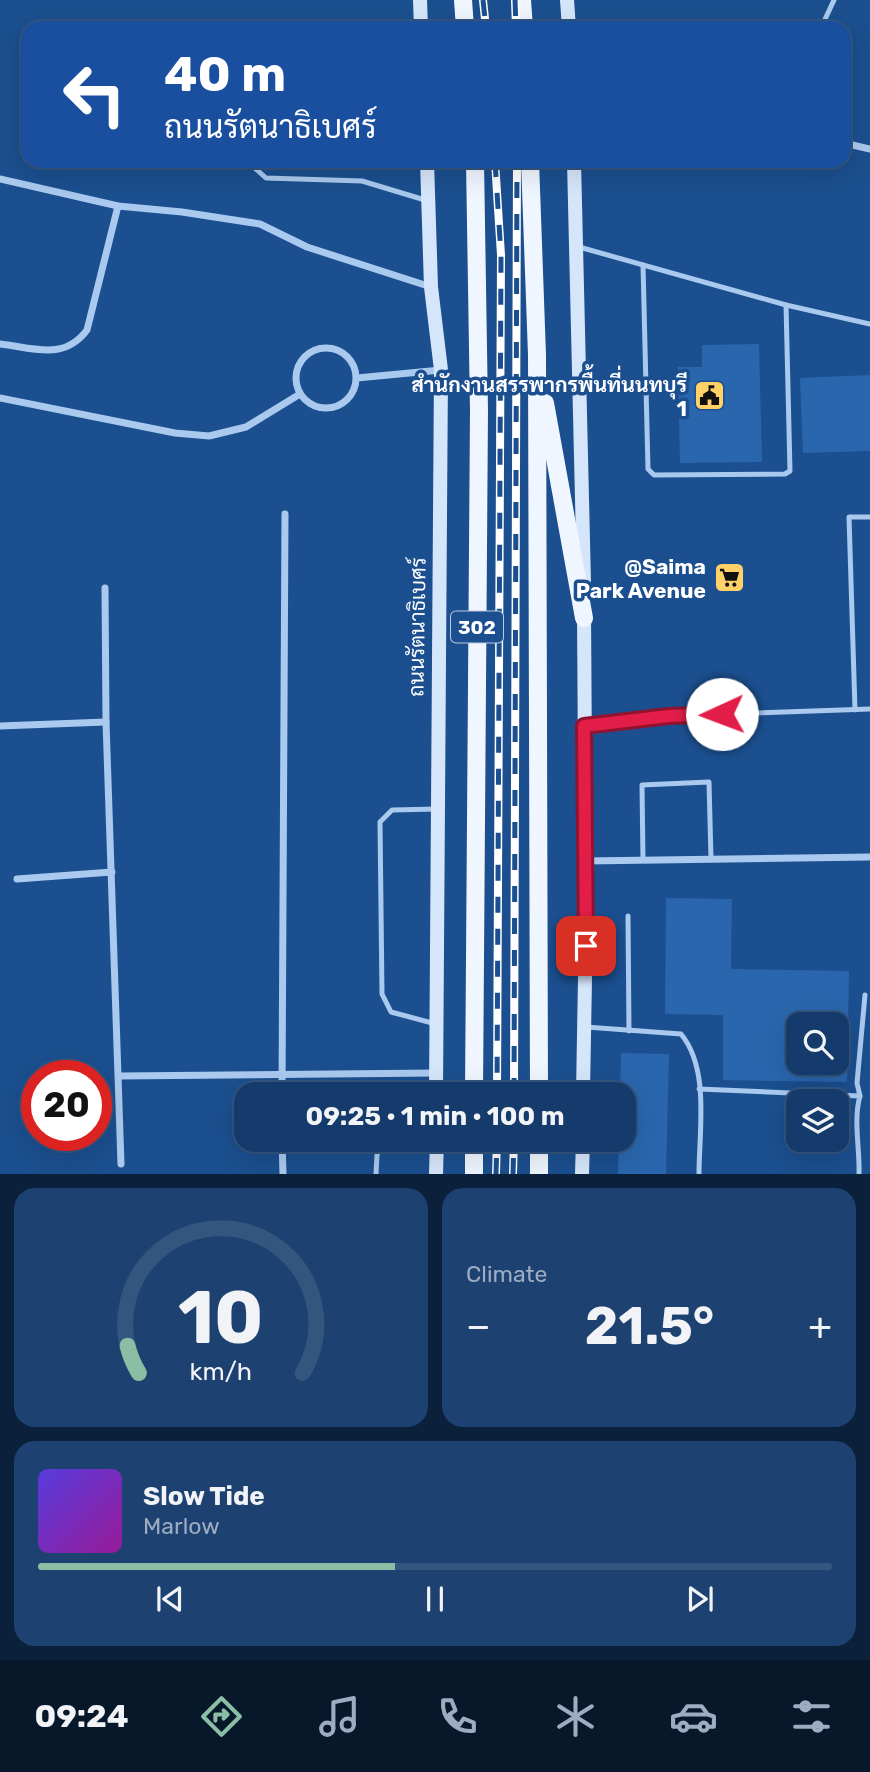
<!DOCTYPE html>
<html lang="en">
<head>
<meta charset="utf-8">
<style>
	body { margin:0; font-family:Rubik,Sarabun,sans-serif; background:#1d4271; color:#f1f3f6; height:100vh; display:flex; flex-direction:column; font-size:26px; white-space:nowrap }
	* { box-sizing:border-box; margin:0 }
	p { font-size:23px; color:#9dadc1 }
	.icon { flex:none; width:38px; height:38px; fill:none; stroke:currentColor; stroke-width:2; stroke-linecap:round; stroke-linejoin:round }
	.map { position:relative; height:1174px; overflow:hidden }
	.panel { display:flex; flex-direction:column; gap:14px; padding:14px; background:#0b203b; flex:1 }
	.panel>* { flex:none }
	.guide { position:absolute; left:21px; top:21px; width:830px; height:147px; border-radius:21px; box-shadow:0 7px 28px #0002,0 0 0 2px #33557e; background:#1a4fa0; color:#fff; overflow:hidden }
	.buttons { position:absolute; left:786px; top:1012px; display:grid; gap:14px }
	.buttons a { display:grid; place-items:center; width:63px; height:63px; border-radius:14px; background:#143b6b; box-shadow:0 7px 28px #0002,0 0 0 2px #33557e; font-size:35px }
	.speed { position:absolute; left:21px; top:1060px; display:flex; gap:14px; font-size:35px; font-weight:700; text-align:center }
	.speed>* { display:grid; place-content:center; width:91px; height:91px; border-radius:50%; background:#143b6b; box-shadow:0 7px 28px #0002,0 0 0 2px #33557e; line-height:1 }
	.speed .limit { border:10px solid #d22; background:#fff; color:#111 }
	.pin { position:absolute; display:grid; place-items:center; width:60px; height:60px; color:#fff; margin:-30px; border-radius:14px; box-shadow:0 4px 10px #0006 }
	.me { position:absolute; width:77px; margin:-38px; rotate:268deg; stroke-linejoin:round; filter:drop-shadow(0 0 5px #0008) }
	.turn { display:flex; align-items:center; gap:24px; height:147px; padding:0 28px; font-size:32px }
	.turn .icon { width:91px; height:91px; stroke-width:2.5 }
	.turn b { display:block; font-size:49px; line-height:60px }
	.big { font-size:52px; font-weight:700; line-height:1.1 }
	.panel .card { flex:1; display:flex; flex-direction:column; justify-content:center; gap:10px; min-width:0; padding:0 24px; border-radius:21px; background:#1d4271 }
	.panel .dial { align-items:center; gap:0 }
	.dial svg { height:182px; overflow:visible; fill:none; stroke:#33557e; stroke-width:7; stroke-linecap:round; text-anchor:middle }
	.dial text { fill:#f1f3f6; stroke:none }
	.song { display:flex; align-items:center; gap:21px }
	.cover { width:84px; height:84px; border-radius:10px; background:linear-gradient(135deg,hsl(250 70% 55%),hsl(300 70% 35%)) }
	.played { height:7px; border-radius:4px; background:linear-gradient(90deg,#8abfa5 45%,#33557e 45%) }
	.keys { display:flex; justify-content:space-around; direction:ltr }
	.heat { display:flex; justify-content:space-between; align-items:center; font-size:38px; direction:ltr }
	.panel .tiles { flex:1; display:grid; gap:14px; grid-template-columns:1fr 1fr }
	.card:last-child { grid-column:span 2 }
	.trip { position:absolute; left:234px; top:1082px; width:402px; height:70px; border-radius:21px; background:#143b6b; box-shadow:0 7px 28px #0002,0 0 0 2px #33557e; font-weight:700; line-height:70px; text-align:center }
	.dock { display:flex; height:112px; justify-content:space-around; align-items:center; background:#08182b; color:#9dadc1 }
	.dock .icon { width:49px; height:49px }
	.dock .selected { color:#8abfa5 }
	.dock b { font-size:32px; color:#f1f3f6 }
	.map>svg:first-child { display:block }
</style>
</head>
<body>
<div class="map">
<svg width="870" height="1174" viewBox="0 0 870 1174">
	<rect width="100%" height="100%" fill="#1b4f8f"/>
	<g fill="#2a66ad" fill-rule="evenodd">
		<path d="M759,344L762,462L680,463L678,367H702V345Z"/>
		<path d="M870,375V451L803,453L800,378Z"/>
		<path d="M666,898L732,899L731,969L849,971L847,1082L723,1080V1015L665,1014ZM798,1024H836V1062H798Z"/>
		<path d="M621,1053L669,1054L666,1174H618L619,1139H625V1094H620Z"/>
	</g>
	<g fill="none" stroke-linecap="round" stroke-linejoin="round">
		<g stroke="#a9c9ee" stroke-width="5">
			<path d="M821,28L834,0"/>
			<path d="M247,161L266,178L362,181L425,200"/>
			<path d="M579,247L786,305L870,324"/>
			<path d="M643,265L648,469L654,475L785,474L790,471L786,305"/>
			<path d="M855,710L849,517H870"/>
			<path d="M587,725L669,716L870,709"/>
			<path d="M643,860L642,785L709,782L711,859"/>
			<path d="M628,916L629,1031"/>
			<path d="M436,1024L391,1012L382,994L380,822L392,810L437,809"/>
			<path d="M586,1027L681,1034C710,1069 699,1131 699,1174"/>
			<path d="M699,1089L860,1096C853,1120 860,1149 859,1174"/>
			<path d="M860,1096L857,1083L865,995"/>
			<path d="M376,1174L377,1155L382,1142L389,1139"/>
		</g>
		<g stroke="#a9c9ee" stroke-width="7">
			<path d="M844,143L870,149"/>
			<path d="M0,179L118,206L182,212L260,224L307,247L431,287"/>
			<path d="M0,344C34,348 64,361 87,330L118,206"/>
			<circle cx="326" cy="378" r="30"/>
			<path d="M357,378L441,370"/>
			<path d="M0,398L175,433L209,436L246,427L300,394"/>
			<path d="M105,588L106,722L121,1164"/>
			<path d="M0,726L106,722"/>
			<path d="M586,861L870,857"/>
			<path d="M17,879L112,872"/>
			<path d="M119,1076L436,1073"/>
			<path d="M282,1094L285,514"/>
			<path d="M282,1139L283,1174"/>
		</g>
		<g stroke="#d6e6fa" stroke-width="14">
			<path d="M420,0L421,28"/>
			<path d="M567,0L569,28"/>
			<path d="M427,161L431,287L441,370L436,1094"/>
			<path d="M574,161L584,583"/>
			<path d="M583,1094L586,919L584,610"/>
			<path d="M436,1174L437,1139"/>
			<path d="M582,1174L583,1139"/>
		</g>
		<g stroke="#f0f6ff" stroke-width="18">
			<path d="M463,0L465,28"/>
			<path d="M522,0L524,28"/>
			<path d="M530,161L537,355L539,1094"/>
			<path d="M545,403L584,618"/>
			<path d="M474,1094L479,411L475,161"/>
			<path d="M474,1174V1139"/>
			<path d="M539,1174V1139"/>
		</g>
		<defs>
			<g id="rail">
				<path d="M483,0L486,28"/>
				<path d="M515,0L516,28"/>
				<path d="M495,161L501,255L497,1094"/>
				<path d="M514,1094L517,161"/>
				<path d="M496,1174L497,1139"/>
				<path d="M513,1174L514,1139"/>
			</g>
		</defs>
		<use href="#rail" stroke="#fff" stroke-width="8"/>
		<use href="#rail" stroke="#1b4f8f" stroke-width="5" stroke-dasharray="16" stroke-linecap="butt"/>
	</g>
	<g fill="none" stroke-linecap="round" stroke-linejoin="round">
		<defs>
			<path id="route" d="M586,946L584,726L669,716L722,714"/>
		</defs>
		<use href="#route" stroke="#92132f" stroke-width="18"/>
		<use href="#route" stroke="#e11d48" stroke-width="12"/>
	</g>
	<defs>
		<symbol id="civic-square" viewBox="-11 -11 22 22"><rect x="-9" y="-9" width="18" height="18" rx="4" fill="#ffd166" stroke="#1b4f8f"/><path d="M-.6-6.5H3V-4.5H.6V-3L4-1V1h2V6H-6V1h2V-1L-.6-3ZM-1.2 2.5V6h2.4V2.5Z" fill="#111"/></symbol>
		<symbol id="supermarket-square" viewBox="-11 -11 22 22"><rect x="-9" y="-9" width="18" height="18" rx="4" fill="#ffd166" stroke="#1b4f8f"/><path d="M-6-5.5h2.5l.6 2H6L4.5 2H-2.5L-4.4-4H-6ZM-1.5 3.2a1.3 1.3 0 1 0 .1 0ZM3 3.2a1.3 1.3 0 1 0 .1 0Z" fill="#111"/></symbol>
	</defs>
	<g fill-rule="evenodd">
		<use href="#civic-square" x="692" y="378" width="35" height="35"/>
		<use href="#supermarket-square" x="712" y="560" width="35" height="35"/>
	</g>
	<g text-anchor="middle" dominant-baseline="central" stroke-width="7" stroke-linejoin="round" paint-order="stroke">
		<rect fill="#1b4f8f" stroke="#bbcadd" stroke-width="2" x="451" y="611.5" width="52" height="31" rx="5"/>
		<g font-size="19" font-weight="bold" fill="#fff">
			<text x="477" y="627">302</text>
		</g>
		<g font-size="21" font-weight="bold" fill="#fff" stroke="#1b4f8f" text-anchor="end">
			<text x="687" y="384">สำนักงานสรรพากรพื้นที่นนทบุรี<tspan x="687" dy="24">1</tspan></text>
			<text x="706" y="566">@Saima<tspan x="706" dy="24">Park Avenue</tspan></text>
		</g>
		<g font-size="21" fill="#fff" stroke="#1b4f8f">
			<text transform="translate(417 627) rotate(-89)">ถนนรัตนาธิเบศร์</text>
		</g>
	</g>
</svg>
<div class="buttons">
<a><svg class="icon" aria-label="search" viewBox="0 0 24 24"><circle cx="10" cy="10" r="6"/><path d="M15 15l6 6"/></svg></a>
<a><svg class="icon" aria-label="layers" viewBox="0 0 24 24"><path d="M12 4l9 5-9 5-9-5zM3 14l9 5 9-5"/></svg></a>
</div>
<div class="speed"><div class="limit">20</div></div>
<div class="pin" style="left:586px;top:946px;background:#d93025"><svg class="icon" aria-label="arrive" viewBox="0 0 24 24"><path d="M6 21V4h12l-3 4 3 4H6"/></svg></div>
<svg class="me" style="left:722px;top:714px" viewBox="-20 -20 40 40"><circle r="19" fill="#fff"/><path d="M0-13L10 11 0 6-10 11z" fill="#e11d48"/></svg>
<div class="trip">09:25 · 1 min · 100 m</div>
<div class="guide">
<div class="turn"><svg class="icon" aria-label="left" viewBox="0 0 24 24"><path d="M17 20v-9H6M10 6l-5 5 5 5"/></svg><div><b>40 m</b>ถนนรัตนาธิเบศร์</div></div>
</div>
</div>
<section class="panel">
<div class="tiles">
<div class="card dial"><svg viewBox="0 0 100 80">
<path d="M14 69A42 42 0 1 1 86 69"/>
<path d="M14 69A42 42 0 0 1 9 57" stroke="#8abfa5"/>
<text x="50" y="56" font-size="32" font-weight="700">10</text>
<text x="50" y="72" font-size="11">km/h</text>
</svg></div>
<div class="card"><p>Climate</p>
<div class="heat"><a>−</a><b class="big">21.5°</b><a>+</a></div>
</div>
<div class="card">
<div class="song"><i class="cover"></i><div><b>Slow Tide</b><p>Marlow</p></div></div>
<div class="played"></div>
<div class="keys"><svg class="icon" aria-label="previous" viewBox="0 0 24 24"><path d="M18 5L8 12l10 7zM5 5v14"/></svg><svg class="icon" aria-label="pause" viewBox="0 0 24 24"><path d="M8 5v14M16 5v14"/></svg><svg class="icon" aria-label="next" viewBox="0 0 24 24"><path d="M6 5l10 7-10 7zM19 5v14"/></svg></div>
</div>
</div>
</section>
<nav class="dock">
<b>09:24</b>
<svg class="icon selected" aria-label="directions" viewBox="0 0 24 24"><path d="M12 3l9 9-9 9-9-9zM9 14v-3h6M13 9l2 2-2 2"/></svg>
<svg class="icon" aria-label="music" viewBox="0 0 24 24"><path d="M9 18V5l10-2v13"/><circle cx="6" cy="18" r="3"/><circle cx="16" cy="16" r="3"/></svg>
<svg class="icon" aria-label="phone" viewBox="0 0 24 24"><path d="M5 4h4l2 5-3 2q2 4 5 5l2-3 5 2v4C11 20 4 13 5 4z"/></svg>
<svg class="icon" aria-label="climate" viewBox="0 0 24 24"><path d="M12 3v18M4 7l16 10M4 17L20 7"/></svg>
<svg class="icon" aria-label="car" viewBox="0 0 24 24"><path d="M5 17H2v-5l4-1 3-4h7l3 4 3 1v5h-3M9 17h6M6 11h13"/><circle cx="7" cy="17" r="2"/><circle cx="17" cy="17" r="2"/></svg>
<svg class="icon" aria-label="filters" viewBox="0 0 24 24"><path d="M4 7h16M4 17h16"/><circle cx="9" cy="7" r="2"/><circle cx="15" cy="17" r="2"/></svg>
</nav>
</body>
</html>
